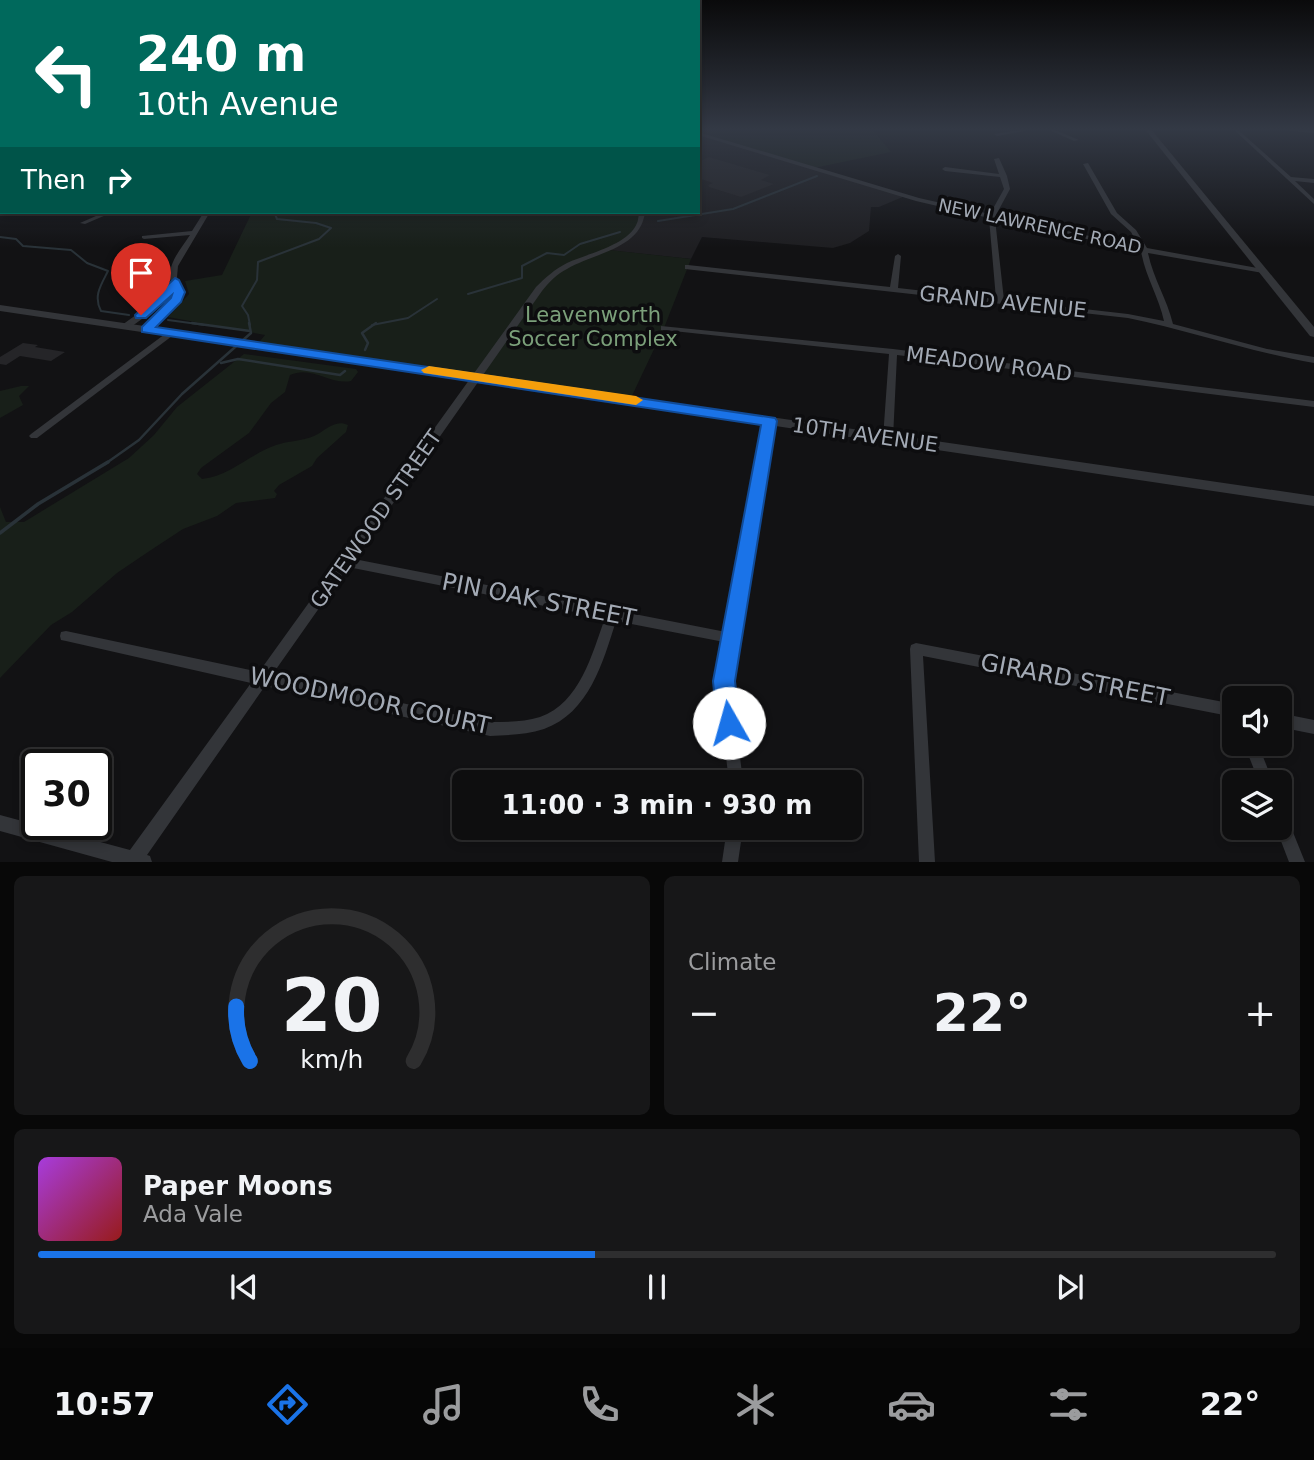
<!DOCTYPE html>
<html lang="en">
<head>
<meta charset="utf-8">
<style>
	body { margin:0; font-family:"DejaVu Sans",sans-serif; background:#171718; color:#f1f3f6; height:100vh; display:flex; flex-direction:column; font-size:26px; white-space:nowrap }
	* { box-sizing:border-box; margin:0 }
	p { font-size:23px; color:#9b9c9e }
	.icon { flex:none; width:38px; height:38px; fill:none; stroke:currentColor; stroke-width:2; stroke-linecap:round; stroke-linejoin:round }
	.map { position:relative; height:862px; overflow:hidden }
	.panel { display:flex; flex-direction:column; gap:14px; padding:14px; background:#080808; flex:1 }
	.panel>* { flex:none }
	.banner { position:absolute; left:0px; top:0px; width:700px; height:214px; box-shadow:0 4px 10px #0003,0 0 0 2px #2e2e2f; background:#00695c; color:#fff; overflow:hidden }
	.tools { position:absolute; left:1222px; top:686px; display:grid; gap:14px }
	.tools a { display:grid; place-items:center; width:70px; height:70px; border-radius:10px; background:#0e0e0f; box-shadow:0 4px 10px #0003,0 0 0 2px #2e2e2f; font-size:35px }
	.speed { position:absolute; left:21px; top:749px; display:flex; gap:14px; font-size:35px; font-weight:700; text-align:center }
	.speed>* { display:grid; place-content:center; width:91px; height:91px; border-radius:50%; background:#0e0e0f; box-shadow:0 4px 10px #0003,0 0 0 2px #2e2e2f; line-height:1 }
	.speed .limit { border:4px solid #111; border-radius:10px; background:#fff; color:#111 }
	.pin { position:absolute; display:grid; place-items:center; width:60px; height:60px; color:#fff; margin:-72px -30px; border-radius:50% 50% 50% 0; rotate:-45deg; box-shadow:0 0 7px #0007 }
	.pin .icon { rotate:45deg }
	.me { position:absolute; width:77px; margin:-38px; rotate:353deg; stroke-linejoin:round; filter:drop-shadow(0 0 5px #0008) }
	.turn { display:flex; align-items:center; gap:24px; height:147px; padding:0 21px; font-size:32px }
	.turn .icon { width:91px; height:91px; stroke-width:2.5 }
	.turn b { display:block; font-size:49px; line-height:60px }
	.then { display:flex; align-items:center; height:66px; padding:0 21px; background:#0003; gap:14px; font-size:26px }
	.big { font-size:52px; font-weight:800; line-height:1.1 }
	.panel .widget { flex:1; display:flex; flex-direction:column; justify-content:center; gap:10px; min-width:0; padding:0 24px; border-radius:10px; background:#171718 }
	.panel .dial { align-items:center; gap:0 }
	.dial svg { height:182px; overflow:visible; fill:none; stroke:#2e2e2f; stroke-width:7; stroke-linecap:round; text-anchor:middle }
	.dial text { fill:#f1f3f6; stroke:none }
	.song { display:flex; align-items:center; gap:21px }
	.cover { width:84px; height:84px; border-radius:10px; background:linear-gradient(135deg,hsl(280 70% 55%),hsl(0 70% 35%)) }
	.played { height:7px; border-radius:4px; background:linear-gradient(90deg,#1a73e8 45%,#2e2e2f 45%) }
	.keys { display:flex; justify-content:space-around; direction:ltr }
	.heat { display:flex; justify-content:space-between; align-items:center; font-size:38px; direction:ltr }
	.panel .tiles { flex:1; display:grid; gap:14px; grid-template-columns:1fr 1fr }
	.widget:last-child { grid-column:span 2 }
	.trip { position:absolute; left:452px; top:770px; width:410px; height:70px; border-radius:10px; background:#0e0e0f; box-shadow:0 4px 10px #0003,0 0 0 2px #2e2e2f; font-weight:800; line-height:70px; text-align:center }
	.dock { display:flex; height:112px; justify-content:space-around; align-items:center; background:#060606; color:#9b9c9e }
	.dock .icon { width:49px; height:49px }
	.dock .on { color:#1a73e8 }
	.dock b { font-size:32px; color:#f1f3f6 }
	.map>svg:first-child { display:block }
</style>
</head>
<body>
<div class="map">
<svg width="1314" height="862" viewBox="0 0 1314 862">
	<rect width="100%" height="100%" fill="#121214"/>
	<path fill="#1e1e21" d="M698,133L905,196L879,207H871L869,231L850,243L833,248L702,237L691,259L607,250L643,217L642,212H698Z"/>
	<g fill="#181f19">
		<path d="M698,128H871L891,152L814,168L698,133Z"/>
		<path d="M252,212H642L643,217L633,233L609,250L691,259L664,328L630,400L256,346L265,335L168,317L189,294L185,281L222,275Z"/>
		<path d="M244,354L356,369L358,372L351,381C330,385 312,365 290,375L285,392L271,403L249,433L201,468L197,474L202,479C230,476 250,454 276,445C288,441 302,441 314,436C326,431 334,419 348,425L346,432L317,458L312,466L279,485L274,491L277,494L275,498L236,503L217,516L183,529L148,552L117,573L72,612L51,625L0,678V507L6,522H24L129,458L154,435L177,407Z"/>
		<path d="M21,386H29L19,396L23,405L0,418V391Z"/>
	</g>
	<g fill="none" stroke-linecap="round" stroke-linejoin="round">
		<g stroke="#293238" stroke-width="2">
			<path d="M0,213L2,211"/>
			<path d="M658,221L733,209L817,176"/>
			<path d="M0,237L16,239L23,246L71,250L87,263L108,271C101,285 93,296 101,311L129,315"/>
			<path d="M468,294L522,278V266L547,253L564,255L580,244L620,232"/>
			<path d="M168,320L205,325"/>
			<path d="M250,325L248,315L242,306L257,280L258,262L319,239L331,228L316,223L277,219L274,212"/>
			<path d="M372,325L408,318L437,299"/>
		</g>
		<g stroke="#293238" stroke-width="2.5">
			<path d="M192,323L250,331"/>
			<path d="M365,350L368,343L362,333L376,323"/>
			<path d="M221,363L238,359L340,375L345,371"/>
			<path d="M105,464L139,440L182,394L251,333L249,323"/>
		</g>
		<path stroke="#293238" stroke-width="3.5" d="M0,533L38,504L108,462"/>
	</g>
	<g fill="#252528">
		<path d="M709,157L770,175L761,180L774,184L741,197L709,187L708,185L713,183L698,178V162Z"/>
		<path d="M23,343L38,345L35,347L65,352L51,361L20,356L6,365L0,364V357Z"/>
	</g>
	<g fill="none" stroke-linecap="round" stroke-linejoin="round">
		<g fill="#333539" fill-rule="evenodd">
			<path d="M1032,128H1041L997,136L994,134Z"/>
			<path d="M1045,128H1050L1079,140L1074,141Z"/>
			<path d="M1232,128H1236L1291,177L1314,179V183L1295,181L1314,199V204Z"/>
			<path d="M1269,128L1314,129V133L1271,129Z"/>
			<path d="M698,132L919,198L990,214L1004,189L1000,177L945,171L942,169L945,167L999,174L994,159L999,158L1007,176L1010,189L996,215L1139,247L1131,232L1111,214L1083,164L1088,163L1117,213L1136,230L1147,248L1263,269L1267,271L1263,273L1148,253C1153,278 1167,299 1173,324L1267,349L1314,357V363C1251,352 1191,331 1128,318L685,269V265H688L890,287L895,256L898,254L901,256L898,288L996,299L989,218L916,201L698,135ZM995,219L1141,251C1145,276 1159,297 1164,321L1128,314L1004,300Z"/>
			<rect x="0" y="155" width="2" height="4"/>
			<rect x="0" y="169" width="2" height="4"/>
			<path d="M2,184V188L0,189V185Z"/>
			<path d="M105,212H113L85,224L80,223Z"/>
			<path d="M204,212H210L178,266L177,277L183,292L170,313L149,331H143L142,329L164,310L175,292L174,288L160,306L128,329H122V325L154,302L171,282C166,265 181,249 190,235L144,239L142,238V236L192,231Z"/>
			<path d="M639,212H645C641,249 594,253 567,269C557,274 549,282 542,291L354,559L726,632L765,421L770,418L773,419L775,421L731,681L743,782H729L717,681L724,642L616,621C603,662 589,713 544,729C526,735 508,735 490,736L265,686L147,855L150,856L152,862H112L0,831V815L130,850L251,683L66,641L61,640L60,636L61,632L66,631L259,672L536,287C545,278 555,269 567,263C586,254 629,245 637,223C638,222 639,213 639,212ZM348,567L605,618C592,654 580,703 540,717C524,722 507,722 490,722L272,675Z"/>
			<path d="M661,326L893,349L1314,401V407L897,355L893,438L888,441L883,438L889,354L664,330H661Z"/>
			<path d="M169,331H172L176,333L37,438H31L29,436L31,434Z"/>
			<path d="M916,643L1234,704V717L923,656L935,862H919L910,649L911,645Z"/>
			<path d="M1279,713L1314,720V734L1279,727Z"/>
			<path d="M1244,744H1258L1273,782H1259Z"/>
			<path d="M1279,807L1284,810L1305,862H1289L1276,828H1279Z"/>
			<path d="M727,828H743L738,862H722Z"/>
		</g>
		<g fill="#333539" fill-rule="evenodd">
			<path d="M1144,128H1150L1314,327V337L1310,336Z"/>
			<path d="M0,305L1314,496V506L0,311Z"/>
		</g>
	</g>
	<linearGradient id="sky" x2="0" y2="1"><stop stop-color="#0a0a0b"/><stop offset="0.52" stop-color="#333945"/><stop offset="1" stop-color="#333945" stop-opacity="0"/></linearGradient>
	<rect width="1314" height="248" fill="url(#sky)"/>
	<path fill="#1a73e8" stroke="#114b97" stroke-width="2" d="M175,278L179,280L185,292L181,302L156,327L775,418L777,421L735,681L740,723L737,731L729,734L720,731L717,723L713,681L761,425L142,332V327L171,298L172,295L146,318H136L135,315Z"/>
	<path fill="#f59e0b" d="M429,366L636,396L643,400L636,405L424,373L421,370Z"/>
	<g text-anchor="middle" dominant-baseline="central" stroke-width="7" stroke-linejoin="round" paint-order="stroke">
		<g font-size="18" fill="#a3aab5" stroke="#0d0d0f">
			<text transform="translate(1040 226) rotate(12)">NEW LAWRENCE ROAD</text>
		</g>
		<g font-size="21" fill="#a3aab5" stroke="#0d0d0f">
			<text transform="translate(1003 302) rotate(6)">GRAND AVENUE</text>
			<text transform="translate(989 364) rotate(7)">MEADOW ROAD</text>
			<text transform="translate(865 435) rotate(8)">10TH AVENUE</text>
			<text transform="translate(376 519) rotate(-55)">GATEWOOD STREET</text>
		</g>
		<g font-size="21" fill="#7ba07a" stroke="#0d0d0f">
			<text x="593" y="315">Leavenworth<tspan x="593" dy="24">Soccer Complex</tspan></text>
		</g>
		<g font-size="24" fill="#a3aab5" stroke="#0d0d0f">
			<text transform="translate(539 600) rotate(11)">PIN OAK STREET</text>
			<text transform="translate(1075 680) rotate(11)">GIRARD STREET</text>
			<text transform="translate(370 701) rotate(12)">WOODMOOR COURT</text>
		</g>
	</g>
</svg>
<div class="tools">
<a><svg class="icon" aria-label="sound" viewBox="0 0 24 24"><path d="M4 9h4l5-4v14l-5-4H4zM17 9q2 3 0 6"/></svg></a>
<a><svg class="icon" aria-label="layers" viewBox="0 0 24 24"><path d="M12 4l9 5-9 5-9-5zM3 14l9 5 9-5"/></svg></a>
</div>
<div class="speed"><div class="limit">30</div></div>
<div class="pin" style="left:141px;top:315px;background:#d93025"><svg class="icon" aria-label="arrive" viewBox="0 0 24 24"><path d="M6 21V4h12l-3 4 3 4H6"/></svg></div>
<svg class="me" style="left:729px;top:723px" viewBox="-20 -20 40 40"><circle r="19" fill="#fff"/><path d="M0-13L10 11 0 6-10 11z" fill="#1a73e8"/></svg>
<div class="trip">11:00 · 3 min · 930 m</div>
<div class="banner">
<div class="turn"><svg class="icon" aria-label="left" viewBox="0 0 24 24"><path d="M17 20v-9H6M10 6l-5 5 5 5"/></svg><div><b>240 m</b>10th Avenue</div></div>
<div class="then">Then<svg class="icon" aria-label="right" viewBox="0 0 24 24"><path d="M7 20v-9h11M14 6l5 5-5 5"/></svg></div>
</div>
</div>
<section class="panel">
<div class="tiles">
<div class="widget dial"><svg viewBox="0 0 100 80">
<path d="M14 69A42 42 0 1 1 86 69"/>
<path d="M14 69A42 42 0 0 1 8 45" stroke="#1a73e8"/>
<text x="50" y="56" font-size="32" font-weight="700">20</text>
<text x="50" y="72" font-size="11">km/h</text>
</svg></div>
<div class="widget"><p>Climate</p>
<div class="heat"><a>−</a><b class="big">22°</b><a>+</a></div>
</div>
<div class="widget">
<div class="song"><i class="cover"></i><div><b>Paper Moons</b><p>Ada Vale</p></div></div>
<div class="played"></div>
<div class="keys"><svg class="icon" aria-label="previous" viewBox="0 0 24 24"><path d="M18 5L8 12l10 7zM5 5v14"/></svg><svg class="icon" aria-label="pause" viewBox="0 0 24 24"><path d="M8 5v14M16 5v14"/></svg><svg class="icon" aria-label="next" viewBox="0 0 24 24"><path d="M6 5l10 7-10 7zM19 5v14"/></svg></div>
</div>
</div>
</section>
<nav class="dock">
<b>10:57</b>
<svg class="icon on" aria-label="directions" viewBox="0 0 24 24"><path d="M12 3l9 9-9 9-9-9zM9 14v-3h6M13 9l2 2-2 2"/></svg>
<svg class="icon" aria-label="music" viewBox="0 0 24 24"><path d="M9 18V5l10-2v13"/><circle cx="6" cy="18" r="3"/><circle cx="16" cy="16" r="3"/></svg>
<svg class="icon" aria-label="phone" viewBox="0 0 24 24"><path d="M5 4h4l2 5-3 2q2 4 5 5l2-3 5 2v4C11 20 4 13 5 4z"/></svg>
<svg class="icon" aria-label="climate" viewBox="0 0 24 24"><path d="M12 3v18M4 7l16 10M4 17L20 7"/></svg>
<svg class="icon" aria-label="car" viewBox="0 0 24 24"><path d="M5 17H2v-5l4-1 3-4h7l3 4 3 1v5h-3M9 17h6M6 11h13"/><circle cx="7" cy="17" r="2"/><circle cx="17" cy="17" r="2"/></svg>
<svg class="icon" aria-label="filters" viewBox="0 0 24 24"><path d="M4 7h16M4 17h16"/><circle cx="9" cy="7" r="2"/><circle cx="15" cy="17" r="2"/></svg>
<b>22°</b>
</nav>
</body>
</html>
